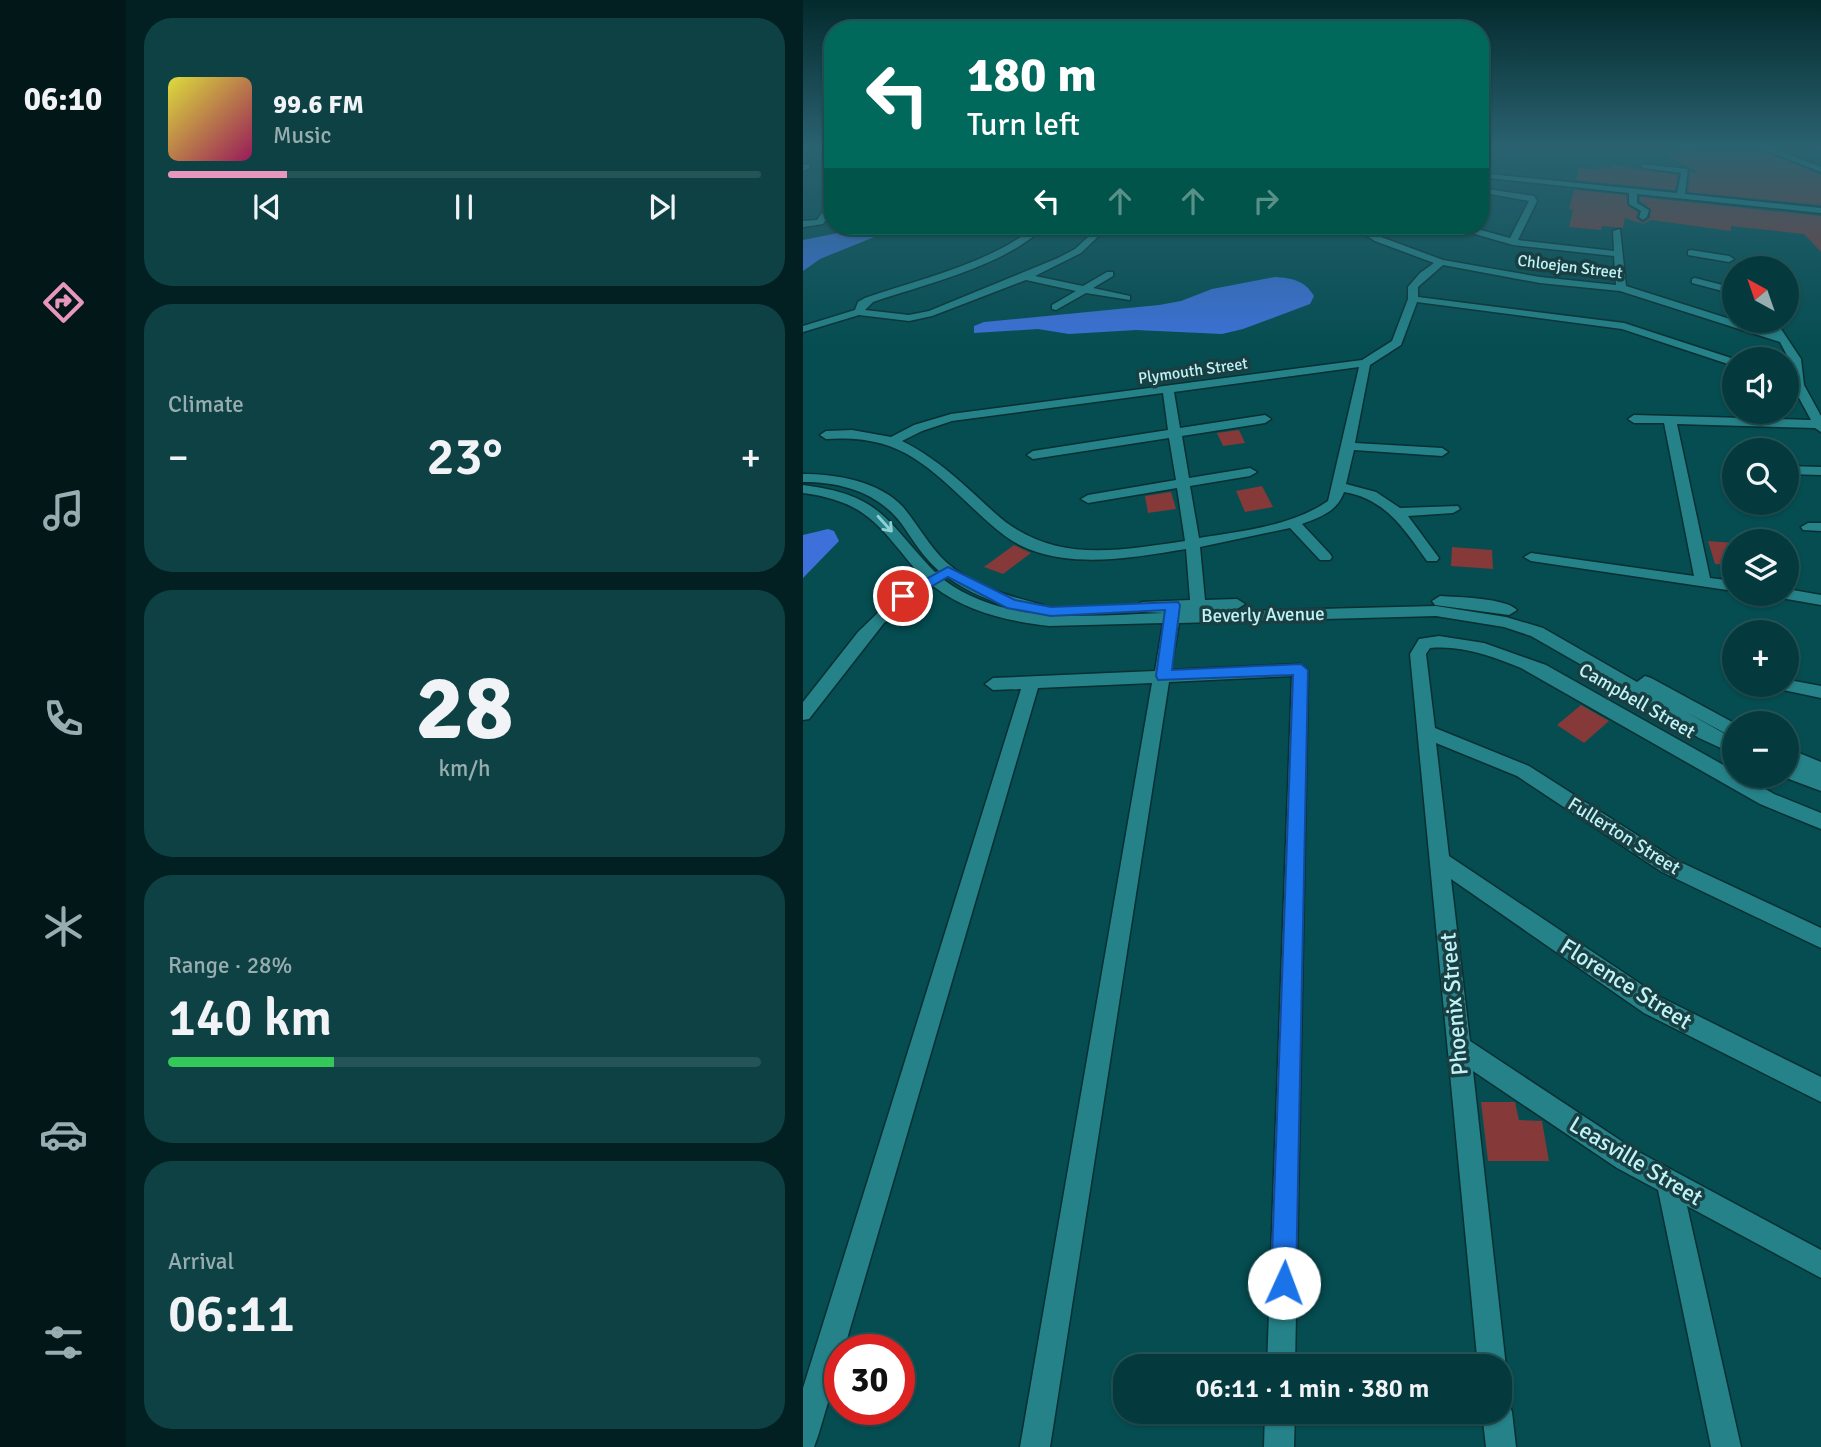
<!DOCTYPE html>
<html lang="en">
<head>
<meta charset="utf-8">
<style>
	body { margin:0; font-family:Signika,sans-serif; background:#0d4144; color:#f1f3f6; height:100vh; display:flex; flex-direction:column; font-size:26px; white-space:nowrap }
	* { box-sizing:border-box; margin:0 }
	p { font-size:23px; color:#97adb0 }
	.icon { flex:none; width:38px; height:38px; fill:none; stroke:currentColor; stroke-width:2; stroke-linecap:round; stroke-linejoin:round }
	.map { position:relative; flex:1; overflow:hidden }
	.sheet { display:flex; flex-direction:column; gap:18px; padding:18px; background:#022022; width:677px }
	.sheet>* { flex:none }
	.top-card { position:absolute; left:21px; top:21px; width:665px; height:214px; border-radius:28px; box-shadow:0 2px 5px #0004,0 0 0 2px #255457; background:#00695c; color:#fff; overflow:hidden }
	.needle { width:46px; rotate:320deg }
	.controls { position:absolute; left:919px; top:256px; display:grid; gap:14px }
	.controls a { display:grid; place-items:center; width:77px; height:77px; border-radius:50%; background:#043a3d; box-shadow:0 2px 5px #0004,0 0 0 2px #255457; font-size:35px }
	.speed { position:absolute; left:21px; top:1334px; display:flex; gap:14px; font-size:35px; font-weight:700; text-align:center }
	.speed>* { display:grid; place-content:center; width:91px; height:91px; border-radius:50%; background:#043a3d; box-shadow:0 2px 5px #0004,0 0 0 2px #255457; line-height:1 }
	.speed .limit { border:10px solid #d22; background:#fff; color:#111 }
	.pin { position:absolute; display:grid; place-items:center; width:60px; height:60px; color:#fff; margin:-30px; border:4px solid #fff; border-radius:50%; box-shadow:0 2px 7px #0007 }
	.me { position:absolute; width:77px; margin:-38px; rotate:2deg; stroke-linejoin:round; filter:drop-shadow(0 0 5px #0008) }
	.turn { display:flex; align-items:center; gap:24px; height:147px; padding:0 28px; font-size:32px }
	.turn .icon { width:91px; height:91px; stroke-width:2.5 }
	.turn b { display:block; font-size:49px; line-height:60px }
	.lanes { display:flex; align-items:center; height:66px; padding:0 28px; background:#0003; justify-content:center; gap:35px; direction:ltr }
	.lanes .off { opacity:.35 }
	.big { font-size:52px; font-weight:600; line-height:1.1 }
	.sheet .tile { flex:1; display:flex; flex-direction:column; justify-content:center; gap:10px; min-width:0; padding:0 24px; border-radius:28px; background:#0d4144 }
	.sheet .dial { align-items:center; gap:0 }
	.dial b { font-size:91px; line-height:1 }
	.song { display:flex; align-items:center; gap:21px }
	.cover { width:84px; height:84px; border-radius:10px; background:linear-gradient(135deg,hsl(60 70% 55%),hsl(330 70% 35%)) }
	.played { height:7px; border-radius:4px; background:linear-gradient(90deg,#e797bd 20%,#255457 20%) }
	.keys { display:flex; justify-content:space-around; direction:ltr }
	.heat { display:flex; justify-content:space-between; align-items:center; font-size:38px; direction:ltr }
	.charge { height:10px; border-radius:5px; background:linear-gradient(90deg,#34c759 28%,#255457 0) }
	.trip { position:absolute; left:310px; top:1354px; width:399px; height:70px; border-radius:28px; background:#043a3d; box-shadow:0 2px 5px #0004,0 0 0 2px #255457; font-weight:600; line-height:70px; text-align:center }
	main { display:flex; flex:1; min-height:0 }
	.dock { display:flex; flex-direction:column; width:126px; justify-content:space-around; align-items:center; background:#021718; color:#97adb0 }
	.dock .icon { width:49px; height:49px }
	.dock .on { color:#e797bd }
	.dock b { font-size:32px; color:#f1f3f6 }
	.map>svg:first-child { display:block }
</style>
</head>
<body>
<main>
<nav class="dock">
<b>06:10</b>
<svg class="icon on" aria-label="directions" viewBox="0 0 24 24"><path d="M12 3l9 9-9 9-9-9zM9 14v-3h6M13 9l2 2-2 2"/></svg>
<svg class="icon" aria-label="music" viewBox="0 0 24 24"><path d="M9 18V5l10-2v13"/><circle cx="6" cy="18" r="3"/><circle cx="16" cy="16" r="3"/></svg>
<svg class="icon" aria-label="phone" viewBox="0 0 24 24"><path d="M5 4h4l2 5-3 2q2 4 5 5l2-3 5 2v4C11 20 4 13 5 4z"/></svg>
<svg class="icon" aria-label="climate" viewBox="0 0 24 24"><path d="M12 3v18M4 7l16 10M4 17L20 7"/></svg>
<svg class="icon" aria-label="car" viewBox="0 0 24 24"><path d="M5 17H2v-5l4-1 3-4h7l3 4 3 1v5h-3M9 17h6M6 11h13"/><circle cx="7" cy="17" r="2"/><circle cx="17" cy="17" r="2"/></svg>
<svg class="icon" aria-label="filters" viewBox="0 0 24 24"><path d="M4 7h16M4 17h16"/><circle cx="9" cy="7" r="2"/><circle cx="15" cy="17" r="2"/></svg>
</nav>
<section class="sheet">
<div class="tile">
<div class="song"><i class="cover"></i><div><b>99.6 FM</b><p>Music</p></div></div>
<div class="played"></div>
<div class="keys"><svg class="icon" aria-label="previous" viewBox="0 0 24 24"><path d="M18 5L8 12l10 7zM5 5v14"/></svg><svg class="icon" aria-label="pause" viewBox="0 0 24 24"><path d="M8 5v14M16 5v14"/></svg><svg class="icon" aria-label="next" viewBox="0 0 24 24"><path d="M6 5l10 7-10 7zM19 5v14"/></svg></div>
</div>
<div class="tile"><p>Climate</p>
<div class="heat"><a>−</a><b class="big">23°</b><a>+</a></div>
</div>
<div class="tile dial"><b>28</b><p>km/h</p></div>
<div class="tile"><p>Range · 28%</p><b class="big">140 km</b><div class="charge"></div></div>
<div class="tile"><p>Arrival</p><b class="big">06:11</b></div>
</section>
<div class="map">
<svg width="1018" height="1447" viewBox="0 0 1018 1447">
	<rect width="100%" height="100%" fill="#054d51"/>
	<g fill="#3d71d9">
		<path d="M70,226L84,227L81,233L17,259L0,271V240Z"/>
		<path d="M472,277C488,278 502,280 511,296L507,304L440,329L419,334L333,330L266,334L235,329L171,333V326L181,322L356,305L378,301L409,289Z"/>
		<path d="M25,529L31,531L36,541L0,578V535Z"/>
	</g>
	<g fill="#853939">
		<path d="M923,146H950L1018,175V205L885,192L887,172L897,173L860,153Z"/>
		<path d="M810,165L875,175L872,190L773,180L776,168L795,170V167L809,168Z"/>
		<path d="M771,190L823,195L825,206L835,212L833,218L840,223L847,218L848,209L837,201V197L1018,216V252L1001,234L928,226V231L848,220L840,224L822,218L820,228L799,226L798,230L766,227L770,210L766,209Z"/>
		<path d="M436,430L442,443L420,446L414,433Z"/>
		<path d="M459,486L470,507L442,512L433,491Z"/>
		<path d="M368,492L373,509L345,513L342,496Z"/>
		<path d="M905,541L931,543V565L912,564Z"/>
		<path d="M211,545L228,553L200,574L181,567Z"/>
		<path d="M649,547L689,550L690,569L648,566Z"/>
		<path d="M778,705L806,721L781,743L754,725Z"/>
		<path d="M678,1102H712L716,1120L739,1121L746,1161H685Z"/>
	</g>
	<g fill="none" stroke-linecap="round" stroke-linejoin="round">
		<defs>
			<g id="minor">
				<path d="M952,146H963L1018,167V172Z"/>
				<path d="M1003,146H1018V150L1004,148Z"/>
				<path d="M6,164V168L0,171V165Z"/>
				<path d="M837,164L885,169L882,194L1018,208V213L834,194V203L846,210L844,217L840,220L836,217L838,211L826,204V193L677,177V173L874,193L878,173L840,168Z"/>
				<path d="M677,188L731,196L734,201L715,240L811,251L810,231L817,229L823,286L971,333L962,320H972L998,359L1001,385L1018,416V432L1012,428L874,424L907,578L931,581V591L728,561L721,557L728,553L891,576L861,423H831L825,419L831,415L1008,420L989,385L990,367L977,342L817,291L737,283L640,265L615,287V297L821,323L931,359V366L819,329L614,302L598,345L567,365L552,443L639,448L645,452L639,456L551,450L543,484L573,492L597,508L655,506L657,509L650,513L605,516L636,558L634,561H624C601,529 583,499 541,492C534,512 517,517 499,524L527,554L529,557L527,560H517L487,528L397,547L402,600L434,599L442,604L434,609L403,612L633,606L703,617L740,628L834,682L842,676L848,678L931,723V738L883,712L931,739V754L896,738L824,691L728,636L701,627L633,616L376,623L368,670L497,664L505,670L492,1367H464L489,676L366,682L247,1447H217L349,683L235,688L41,1349H37V1362L15,1436L11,1447H0V1388L218,689L190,690L182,684L190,678L352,671L360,623L246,626C204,621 164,612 130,586L81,623L6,719L0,720V702L55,632L88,600L121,579C78,531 69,502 0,493V485C79,495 82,520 132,572L136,571C120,557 110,540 98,523C74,492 38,482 0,482V474C33,474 76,481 100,507C115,525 126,546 143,562C171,587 206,596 240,605L243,609L235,614C202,607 172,597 144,577L141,580C205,627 287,615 362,613L339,612L331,607L339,602L387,600L383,549C334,557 276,568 228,550C206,542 189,526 172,510C122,463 95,434 23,439L17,435L23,431L49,430L88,437L111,425L148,414L559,360L589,341L605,299V287L617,273L631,263L572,241L547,226H557L578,237L640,260L737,277L813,285L811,256L710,245L651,228L650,226H663L707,238L726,201L677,192ZM556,367L525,501C489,526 439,531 396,538L387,486L447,476L454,472L447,468L386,478L379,436L462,423L468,419L462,415L377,428L371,392ZM360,393L365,430L230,451L224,455L230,459L366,438L373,480L285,495L278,499L285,503L374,488L382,541C313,551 249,564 193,514C163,487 136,459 99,441L119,431L149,421Z"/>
				<path d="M27,202H30V210L20,224L0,227V221L14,220Z"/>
				<path d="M233,226H242C203,266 122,284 70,302L62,310L106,315L126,311L255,258L272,249L297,226H306L278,253L232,276L280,286L304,272H310V276L290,288L327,296V300L283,293L253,310L249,309V305L273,291L223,280L129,316L106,321L56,315L0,332V326L52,310L55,302L62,298C120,278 185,264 233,226Z"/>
				<path d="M888,250L926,256L931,259L926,262L885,255V251Z"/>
				<path d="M892,278L931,288V294L889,283V279Z"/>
				<path d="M984,466L1018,467V475L984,474Z"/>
				<path d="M1005,523H1018V531L1000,530L998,527Z"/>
				<path d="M984,589L1018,595V605L978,598L971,593H984Z"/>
				<path d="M637,596C655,597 703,598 714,610L706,615L632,605L629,601Z"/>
				<path d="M636,636L681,643L743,665L931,771V775H938L971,794L1018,813V829L957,804L718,668C688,656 659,645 627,648L623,654L632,728L726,766L873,860L1018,928V948L859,872L714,776L633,743L646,856L857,997L1018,1077V1102L841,1013L648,879L667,1041L832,1150L1018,1250V1278L884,1206L938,1447H908L855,1190L814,1168L670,1071L703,1367L696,1378V1367H675L607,654L616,639Z"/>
				<path d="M986,680L1018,686V698L980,690L978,686Z"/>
				<path d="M984,748L1018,762V791L978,776L984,775V764L995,768L984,763Z"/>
				<path d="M696,1398L705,1401L709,1412L713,1447H683L679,1412H696Z"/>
				<path d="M462,1412H492L491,1447H461Z"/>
			</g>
		</defs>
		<use href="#minor" stroke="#092f32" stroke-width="3"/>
		<use href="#minor" fill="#248288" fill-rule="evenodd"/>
	</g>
	<defs><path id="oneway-shaft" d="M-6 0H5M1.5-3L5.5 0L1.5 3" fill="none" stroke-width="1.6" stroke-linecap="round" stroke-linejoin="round" transform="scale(1.75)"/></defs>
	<use stroke="#90d1d6" href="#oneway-shaft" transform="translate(82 524) rotate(48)"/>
	<linearGradient id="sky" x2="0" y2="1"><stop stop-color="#032a2d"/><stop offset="0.42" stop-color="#2a6270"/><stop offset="1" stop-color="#2a6270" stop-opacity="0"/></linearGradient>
	<rect width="1018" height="349" fill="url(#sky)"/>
	<path fill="#1a73e8" stroke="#114b97" stroke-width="2" d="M145,567L212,600L248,607L375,602L377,605L369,670L498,664L505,670L493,1283L490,1292L481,1296L472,1292L468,1283L490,675L355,680L353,676L362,610L248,616L204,608L145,577L105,600H95L93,596Z"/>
	<g text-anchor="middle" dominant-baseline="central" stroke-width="7" stroke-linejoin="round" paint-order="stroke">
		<g font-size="16" fill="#bff3f7" stroke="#1a3f42">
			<text transform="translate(767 267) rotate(7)">Chloejen Street</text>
			<text transform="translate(390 371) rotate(-8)">Plymouth Street</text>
		</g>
		<g font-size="19" fill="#bff3f7" stroke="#1a3f42">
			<text transform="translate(460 615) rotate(-1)">Beverly Avenue</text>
			<text transform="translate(834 701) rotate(30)">Campbell Street</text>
			<text transform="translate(821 836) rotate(32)">Fullerton Street</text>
		</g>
		<g font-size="23" fill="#bff3f7" stroke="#1a3f42">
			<text transform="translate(823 984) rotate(32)">Florence Street</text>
			<text transform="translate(651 1004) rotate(-95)">Phoenix Street</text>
			<text transform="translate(833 1161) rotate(31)">Leasville Street</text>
		</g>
	</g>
</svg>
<div class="controls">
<a><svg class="needle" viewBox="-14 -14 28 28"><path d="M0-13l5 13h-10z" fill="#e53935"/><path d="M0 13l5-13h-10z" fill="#97adb0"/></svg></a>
<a><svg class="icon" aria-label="sound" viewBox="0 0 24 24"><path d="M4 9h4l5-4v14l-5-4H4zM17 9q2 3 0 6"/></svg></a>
<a><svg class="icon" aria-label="search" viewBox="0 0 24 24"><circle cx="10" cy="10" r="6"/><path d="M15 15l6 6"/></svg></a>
<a><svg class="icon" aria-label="layers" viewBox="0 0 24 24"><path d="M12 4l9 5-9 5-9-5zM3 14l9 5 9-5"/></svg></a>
<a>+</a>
<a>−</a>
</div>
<div class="speed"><div class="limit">30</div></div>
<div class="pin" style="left:100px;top:596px;background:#d93025"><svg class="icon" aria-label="arrive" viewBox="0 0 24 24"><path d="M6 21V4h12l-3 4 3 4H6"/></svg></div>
<svg class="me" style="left:481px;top:1283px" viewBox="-20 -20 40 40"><circle r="19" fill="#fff"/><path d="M0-13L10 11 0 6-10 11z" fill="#1a73e8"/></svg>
<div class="trip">06:11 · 1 min · 380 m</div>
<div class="top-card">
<div class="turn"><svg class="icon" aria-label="left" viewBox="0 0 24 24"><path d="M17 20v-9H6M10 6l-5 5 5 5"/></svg><div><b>180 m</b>Turn left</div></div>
<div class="lanes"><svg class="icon" aria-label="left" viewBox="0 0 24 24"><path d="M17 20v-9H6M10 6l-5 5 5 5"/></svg><svg class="icon off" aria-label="ahead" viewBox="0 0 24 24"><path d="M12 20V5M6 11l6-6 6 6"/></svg><svg class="icon off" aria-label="ahead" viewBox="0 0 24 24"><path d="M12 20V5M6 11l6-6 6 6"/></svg><svg class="icon off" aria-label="right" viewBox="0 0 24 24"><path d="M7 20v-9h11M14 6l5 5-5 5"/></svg></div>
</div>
</div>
</main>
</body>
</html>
